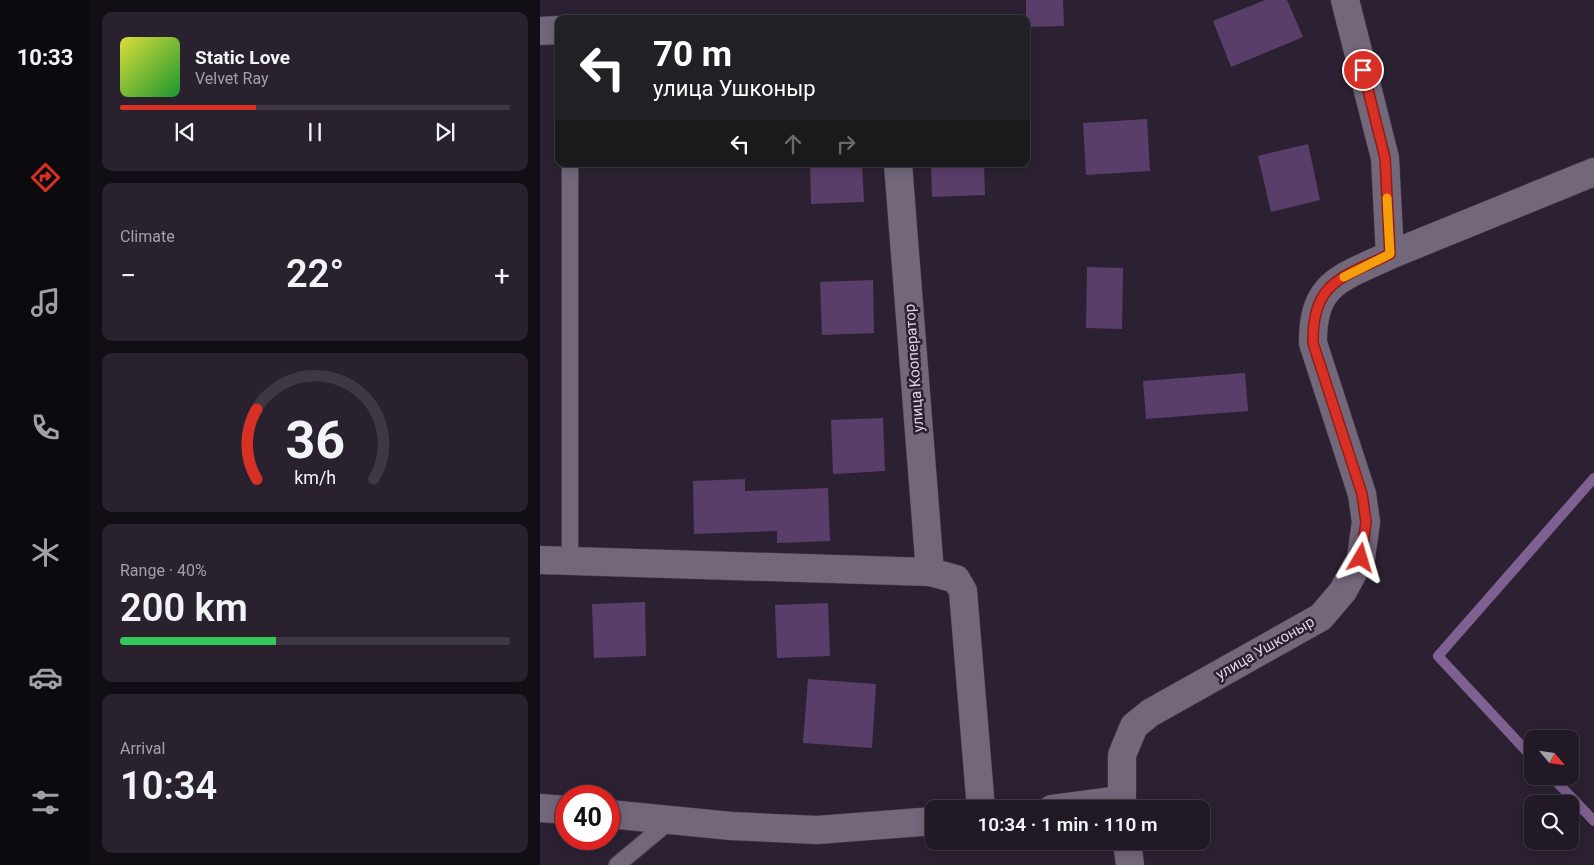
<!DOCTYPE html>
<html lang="en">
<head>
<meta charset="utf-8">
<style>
	body { margin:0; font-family:Roboto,sans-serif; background:#29222e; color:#f1f3f6; height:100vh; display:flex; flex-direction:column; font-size:19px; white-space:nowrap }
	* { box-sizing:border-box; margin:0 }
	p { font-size:16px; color:#a2a0a7 }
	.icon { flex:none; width:28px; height:28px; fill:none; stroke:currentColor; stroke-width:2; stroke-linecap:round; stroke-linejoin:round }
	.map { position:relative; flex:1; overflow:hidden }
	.sheet { display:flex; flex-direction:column; gap:12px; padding:12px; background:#120e15; width:450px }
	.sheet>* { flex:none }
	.hud { position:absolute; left:15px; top:15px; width:475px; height:152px; border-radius:10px; box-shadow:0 2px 12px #0003,0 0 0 1px #3e3843; background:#202124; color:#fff; overflow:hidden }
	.needle { width:32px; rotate:119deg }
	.controls { position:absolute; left:984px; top:730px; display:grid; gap:10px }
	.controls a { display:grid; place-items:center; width:55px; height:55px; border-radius:10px; background:#211926; box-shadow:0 2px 12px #0003,0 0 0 1px #3e3843; font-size:25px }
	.speed { position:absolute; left:15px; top:785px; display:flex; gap:10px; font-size:25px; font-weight:700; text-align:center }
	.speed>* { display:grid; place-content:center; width:65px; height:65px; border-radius:50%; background:#211926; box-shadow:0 2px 12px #0003,0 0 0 1px #3e3843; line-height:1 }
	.speed .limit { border:8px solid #d22; background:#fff; color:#111 }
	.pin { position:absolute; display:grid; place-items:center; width:42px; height:42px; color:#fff; margin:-21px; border:2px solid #fff; border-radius:50%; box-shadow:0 1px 5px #0007 }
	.me { position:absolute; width:55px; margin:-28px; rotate:7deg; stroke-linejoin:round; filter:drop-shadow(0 0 4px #0008) }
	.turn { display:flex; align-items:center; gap:18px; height:105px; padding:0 15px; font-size:22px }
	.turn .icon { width:65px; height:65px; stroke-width:2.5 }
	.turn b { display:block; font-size:35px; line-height:42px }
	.lanes { display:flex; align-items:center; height:48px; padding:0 15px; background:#0003; justify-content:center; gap:25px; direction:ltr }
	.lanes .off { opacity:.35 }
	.big { font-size:38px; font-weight:600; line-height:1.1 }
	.sheet .tile { flex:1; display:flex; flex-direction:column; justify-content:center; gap:8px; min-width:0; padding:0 18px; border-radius:10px; background:#29222e }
	.sheet .dial { align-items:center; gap:0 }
	.dial svg { height:130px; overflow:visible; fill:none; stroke:#3e3843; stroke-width:7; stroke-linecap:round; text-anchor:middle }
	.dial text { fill:#f1f3f6; stroke:none }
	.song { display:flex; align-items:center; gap:15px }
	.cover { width:60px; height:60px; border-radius:8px; background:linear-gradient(135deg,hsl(60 70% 55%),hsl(130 70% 35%)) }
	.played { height:5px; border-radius:2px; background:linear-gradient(90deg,#d93025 35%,#3e3843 35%) }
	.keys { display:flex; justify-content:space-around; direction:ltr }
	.heat { display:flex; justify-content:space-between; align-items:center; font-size:28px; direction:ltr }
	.charge { height:8px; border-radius:4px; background:linear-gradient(90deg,#34c759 40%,#3e3843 0) }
	.trip { position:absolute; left:385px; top:800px; width:285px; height:50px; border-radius:10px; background:#211926; box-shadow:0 2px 12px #0003,0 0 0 1px #3e3843; font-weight:600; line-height:50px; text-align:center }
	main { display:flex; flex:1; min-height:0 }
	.tab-bar { display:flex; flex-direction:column; width:90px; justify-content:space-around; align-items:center; background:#0d0a0f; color:#a2a0a7 }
	.tab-bar .icon { width:35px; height:35px }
	.tab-bar .current { color:#d93025 }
	.tab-bar b { font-size:22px; color:#f1f3f6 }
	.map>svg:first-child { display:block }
</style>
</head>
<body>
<main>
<nav class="tab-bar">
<b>10:33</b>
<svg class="icon current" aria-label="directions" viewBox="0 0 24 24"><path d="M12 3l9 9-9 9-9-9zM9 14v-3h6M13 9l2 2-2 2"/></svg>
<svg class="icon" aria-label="music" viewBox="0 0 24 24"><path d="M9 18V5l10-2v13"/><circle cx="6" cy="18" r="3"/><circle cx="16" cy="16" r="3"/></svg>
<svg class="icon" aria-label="phone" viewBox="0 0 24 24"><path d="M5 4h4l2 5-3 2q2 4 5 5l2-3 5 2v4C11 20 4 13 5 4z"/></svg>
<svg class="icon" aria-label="climate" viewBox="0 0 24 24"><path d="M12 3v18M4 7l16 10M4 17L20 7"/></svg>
<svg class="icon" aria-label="car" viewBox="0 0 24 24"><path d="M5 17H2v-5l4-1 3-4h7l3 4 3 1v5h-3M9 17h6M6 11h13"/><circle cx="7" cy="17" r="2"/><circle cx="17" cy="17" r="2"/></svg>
<svg class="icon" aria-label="filters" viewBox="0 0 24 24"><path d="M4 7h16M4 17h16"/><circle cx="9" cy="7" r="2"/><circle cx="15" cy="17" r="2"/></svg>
</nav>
<section class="sheet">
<div class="tile">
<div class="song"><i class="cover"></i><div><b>Static Love</b><p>Velvet Ray</p></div></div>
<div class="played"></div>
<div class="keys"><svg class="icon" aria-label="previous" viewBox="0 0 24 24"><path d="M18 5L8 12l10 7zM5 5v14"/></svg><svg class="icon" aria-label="pause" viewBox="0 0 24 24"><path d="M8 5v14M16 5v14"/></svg><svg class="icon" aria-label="next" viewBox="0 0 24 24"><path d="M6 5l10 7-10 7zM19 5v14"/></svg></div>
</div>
<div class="tile"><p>Climate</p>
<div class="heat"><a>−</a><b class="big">22°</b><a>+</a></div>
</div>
<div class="tile dial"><svg viewBox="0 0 100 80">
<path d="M14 69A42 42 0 1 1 86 69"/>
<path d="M14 69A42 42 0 0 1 14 26" stroke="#d93025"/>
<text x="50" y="56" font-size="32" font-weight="700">36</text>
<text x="50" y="72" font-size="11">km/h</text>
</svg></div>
<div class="tile"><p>Range · 40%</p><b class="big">200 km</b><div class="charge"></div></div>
<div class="tile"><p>Arrival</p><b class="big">10:34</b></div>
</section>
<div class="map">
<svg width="1054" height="865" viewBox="0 0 1054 865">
	<rect width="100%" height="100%" fill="#2c2132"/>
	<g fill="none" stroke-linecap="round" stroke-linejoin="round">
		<g stroke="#7e6190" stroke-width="10">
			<path d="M992,757L898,656L1054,478"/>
			<path d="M1011,776L1054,821"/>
		</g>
	</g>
	<g fill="#593e6a">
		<path d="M486,0H523L524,26L486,27Z"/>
		<path d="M725,0H747L763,37L691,67L673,21Z"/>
		<path d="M607,119L610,171L546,175L543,123Z"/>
		<path d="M768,144L780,200L731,212L718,156Z"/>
		<path d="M270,164H322L324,202L271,204Z"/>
		<path d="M391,164H444L445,195L392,197Z"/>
		<path d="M547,267L583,268L582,329L546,328Z"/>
		<path d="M333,280L334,333L282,335L280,282Z"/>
		<path d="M705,373L708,411L606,419L603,381Z"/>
		<path d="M343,418L345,471L293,474L291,420Z"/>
		<path d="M205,479V491L288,488L290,541L237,543V531L154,534L153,481Z"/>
		<path d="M105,602L106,656L54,658L52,604Z"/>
		<path d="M288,603L290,656L237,658L235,605Z"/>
		<path d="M268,679L336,684L332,748L263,743Z"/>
	</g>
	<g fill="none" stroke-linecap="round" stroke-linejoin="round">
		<defs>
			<g id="lane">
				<path d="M30,562V164"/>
				<path d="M77,865L131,820"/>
			</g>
			<g id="street">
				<path d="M0,31L19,30"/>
				<path d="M358,164L390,572"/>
				<path d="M850,255L1054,172"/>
				<path d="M0,560L390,572L416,579L423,591L441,809"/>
				<path d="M0,808L26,810"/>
				<path d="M512,809L580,800"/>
				<path d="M69,814L191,826L277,830L394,821"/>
			</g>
			<g id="secondary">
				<path d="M582,809V755L594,726L610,713L781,617L803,591L821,558L826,522L822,494L773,343C772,282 802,278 850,255L845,158L805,0"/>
				<path d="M587,841L590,865"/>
			</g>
		</defs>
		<use href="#lane" stroke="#483f4e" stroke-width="18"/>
		<use href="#street" stroke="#483f4e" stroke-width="29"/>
		<use href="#secondary" stroke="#483f4e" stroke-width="29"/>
		<use href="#lane" stroke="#73677b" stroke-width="16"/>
		<use href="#street" stroke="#73677b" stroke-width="28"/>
		<use href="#secondary" stroke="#73677b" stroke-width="28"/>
	</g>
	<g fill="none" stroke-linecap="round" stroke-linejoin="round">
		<defs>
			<path id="route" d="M821,558L826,522L822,494L773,343C772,281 802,278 850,254L845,158L823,70"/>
		</defs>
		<use href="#route" stroke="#8d1f18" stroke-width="12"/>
		<use href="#route" stroke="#d93025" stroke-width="9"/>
		<path stroke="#f59e0b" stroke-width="9" d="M804,277L850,254L847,198"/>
	</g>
	<g text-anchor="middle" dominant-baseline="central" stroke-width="5" stroke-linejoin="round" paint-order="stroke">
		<g font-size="15" fill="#ddd6e1" stroke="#2c2132">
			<text transform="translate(374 368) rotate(-94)">улица Кооператор</text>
			<text transform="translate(725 648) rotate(-30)">улица Ушконыр</text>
		</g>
	</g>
</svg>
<div class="controls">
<a><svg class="needle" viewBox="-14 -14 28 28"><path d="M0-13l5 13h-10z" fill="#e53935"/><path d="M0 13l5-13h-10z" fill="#a2a0a7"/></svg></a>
<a><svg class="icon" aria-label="search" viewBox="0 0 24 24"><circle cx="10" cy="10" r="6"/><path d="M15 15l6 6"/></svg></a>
</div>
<div class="speed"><div class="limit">40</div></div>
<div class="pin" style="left:823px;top:70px;background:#d93025"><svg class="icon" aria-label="arrive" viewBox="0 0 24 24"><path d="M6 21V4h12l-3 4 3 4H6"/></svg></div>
<svg class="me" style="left:821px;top:558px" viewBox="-20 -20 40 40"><path d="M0-17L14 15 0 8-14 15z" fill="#d93025" stroke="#fff" stroke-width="4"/></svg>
<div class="trip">10:34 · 1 min · 110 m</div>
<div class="hud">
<div class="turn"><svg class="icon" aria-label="left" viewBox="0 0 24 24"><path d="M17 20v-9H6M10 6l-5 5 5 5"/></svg><div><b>70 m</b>улица Ушконыр</div></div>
<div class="lanes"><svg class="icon" aria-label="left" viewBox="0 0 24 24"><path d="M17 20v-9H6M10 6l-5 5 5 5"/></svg><svg class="icon off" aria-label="ahead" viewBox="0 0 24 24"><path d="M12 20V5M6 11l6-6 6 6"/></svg><svg class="icon off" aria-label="right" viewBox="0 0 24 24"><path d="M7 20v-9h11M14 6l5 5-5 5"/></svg></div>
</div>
</div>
</main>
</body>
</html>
